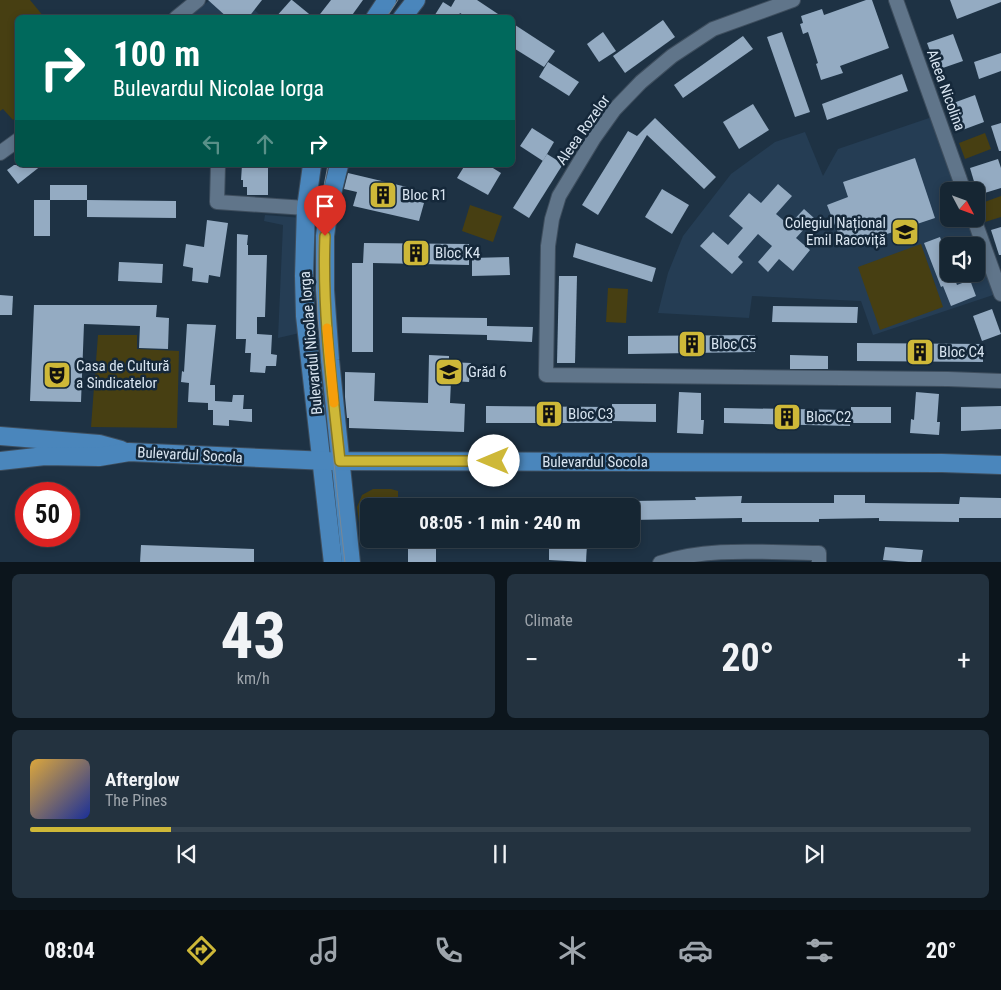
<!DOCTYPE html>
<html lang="en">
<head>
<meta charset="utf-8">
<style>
	body { margin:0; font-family:"Roboto Condensed",sans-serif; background:#23323f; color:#f1f3f6; height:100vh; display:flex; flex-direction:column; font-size:19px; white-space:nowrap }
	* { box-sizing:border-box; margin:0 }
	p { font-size:16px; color:#9ea5ac }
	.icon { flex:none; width:28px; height:28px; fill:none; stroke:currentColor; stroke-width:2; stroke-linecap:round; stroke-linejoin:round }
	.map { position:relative; height:562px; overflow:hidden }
	.side { display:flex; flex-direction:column; gap:12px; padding:12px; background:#0c151c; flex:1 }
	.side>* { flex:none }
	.hud { position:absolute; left:15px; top:15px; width:500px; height:152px; border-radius:8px; box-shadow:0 2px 8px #0003,0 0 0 1px #35434e; background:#00695c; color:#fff; overflow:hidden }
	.needle { width:32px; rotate:131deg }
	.controls { position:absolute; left:940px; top:182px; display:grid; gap:10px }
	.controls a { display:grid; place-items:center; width:45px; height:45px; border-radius:8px; background:#162633; box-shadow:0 2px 8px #0003,0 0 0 1px #35434e; font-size:25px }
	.speed { position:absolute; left:15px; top:482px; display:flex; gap:10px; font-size:25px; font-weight:700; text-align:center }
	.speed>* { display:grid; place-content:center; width:65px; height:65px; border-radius:50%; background:#162633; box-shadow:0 2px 8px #0003,0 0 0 1px #35434e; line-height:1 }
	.speed .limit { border:8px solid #d22; background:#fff; color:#111 }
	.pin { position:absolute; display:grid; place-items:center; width:42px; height:42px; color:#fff; margin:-51px -21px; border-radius:50% 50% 50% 0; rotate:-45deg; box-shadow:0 0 5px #0007 }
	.pin .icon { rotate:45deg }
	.me { position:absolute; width:55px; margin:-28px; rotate:270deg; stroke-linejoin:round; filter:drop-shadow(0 0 4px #0008) }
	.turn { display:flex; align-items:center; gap:18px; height:105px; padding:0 15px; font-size:22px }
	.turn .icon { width:65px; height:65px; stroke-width:2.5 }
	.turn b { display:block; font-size:35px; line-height:42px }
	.lanes { display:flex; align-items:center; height:48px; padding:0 15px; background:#0003; justify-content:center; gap:25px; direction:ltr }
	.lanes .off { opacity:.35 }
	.big { font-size:38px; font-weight:700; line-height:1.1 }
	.side .card { flex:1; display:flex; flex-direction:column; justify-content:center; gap:8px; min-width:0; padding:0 18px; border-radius:8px; background:#23323f }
	.side .dial { align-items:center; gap:0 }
	.dial b { font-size:65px; line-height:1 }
	.song { display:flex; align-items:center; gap:15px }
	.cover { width:60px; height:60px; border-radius:8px; background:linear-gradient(135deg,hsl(40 70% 55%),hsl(230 70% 35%)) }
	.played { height:5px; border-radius:2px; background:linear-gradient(90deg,#ceb838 15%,#35434e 15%) }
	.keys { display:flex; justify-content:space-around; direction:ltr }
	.heat { display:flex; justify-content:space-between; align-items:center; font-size:28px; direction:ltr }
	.side .tiles { flex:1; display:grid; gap:12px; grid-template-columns:1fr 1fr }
	.card:last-child { grid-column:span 2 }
	.trip { position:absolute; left:360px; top:498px; width:280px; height:50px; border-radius:8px; background:#162633; box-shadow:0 2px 8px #0003,0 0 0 1px #35434e; font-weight:700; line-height:50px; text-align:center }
	.dock { display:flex; height:80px; justify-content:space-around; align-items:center; background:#090f14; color:#9ea5ac }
	.dock .icon { width:35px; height:35px }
	.dock .current { color:#ceb838 }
	.dock b { font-size:22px; color:#f1f3f6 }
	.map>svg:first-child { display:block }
</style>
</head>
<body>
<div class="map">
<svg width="1001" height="563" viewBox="0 0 1001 563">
	<rect width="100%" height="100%" fill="#1e3244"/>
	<g fill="#253d54" fill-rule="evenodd">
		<path d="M210,0H244L262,17L187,18Z"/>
		<path d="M938,115L964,191H949V219H973L999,293L873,335L861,301L752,296L749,318L658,313L668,273L683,236L731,174L775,142L805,132L823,176L838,149ZM949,246H976V274H949Z"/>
		<path d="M265,215L303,218L304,332L278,338L283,225L264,221Z"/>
	</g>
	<g fill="#473f12">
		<path d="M0,0H30L44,17L18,18V115L13,120L3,109L0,111Z"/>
		<path d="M985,133L991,149L965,159L959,143Z"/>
		<path d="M1001,196V217L985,222L979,204Z"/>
		<path d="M470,205L502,216L493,242L462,231Z"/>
		<path d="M921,244L943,307L880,330L858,267Z"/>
		<path d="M608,288L628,289L626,323L606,322Z"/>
		<path d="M98,335H137V349L179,351L177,428L91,427Z"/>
		<path d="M373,489H391L398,491V506H369V539H396V546H362L357,507L362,495Z"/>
	</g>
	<g fill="#94abc2">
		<path d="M208,0H262L248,18H228Z"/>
		<path d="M291,0H292L314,18H275Z"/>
		<path d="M331,0H363L350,18H317Z"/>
		<path d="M455,0H477L504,18H468L460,13L457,18H433L443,2L451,7Z"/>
		<path d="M866,0H872L889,48L840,66L843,73L821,80L816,64L818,63L808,32L803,34L800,24L803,23L801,16L822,9L824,15Z"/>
		<path d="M950,0H1001V2L957,19Z"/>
		<path d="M663,20L675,37L625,73L613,56Z"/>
		<path d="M512,23L555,51L544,67L512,47Z"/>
		<path d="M603,32L616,51L599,62L587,44Z"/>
		<path d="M782,32L810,112L795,117L767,37Z"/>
		<path d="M953,34L963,61L937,70L927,43Z"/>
		<path d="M743,36L753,49L683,98L674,85Z"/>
		<path d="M1001,53V71L979,79L974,62Z"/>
		<path d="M548,62L579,82L569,96L539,77Z"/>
		<path d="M902,74L908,91L827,120L822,104Z"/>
		<path d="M975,95L984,122L957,132L948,105Z"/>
		<path d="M753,104L769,130L739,149L723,122Z"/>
		<path d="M655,118L716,177L704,189L647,135L598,215L582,205L628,131L637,136Z"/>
		<path d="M1001,123V151H999L991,126Z"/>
		<path d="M532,128L554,142L543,161L520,146Z"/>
		<path d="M547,154L563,164L529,218L513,208Z"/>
		<path d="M915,158L935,218L863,242L861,235L842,243L827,205L848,197L843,182Z"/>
		<path d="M998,159L1001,168V188L978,195L970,168Z"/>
		<path d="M14,165H42L18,184L7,170Z"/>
		<path d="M242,165H268V195H247V187H243V180H241Z"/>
		<path d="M465,165H488L501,173L488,195L457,178Z"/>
		<path d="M348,173L411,188L408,199L424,203L419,221L353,206L357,192L344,189Z"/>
		<path d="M778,184L792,196L776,214L789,225L804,209L814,218L796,238L810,250L793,271L779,259L768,272L758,262L772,246L758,234L738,257L743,262L732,274L700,246L713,232L728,245L743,228L729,216L749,193L761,203Z"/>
		<rect x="50" y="185" width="37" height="15"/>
		<path d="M662,189L689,205L672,234L645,217Z"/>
		<rect x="34" y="200" width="16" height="36"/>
		<path d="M87,200L176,201V218L87,217Z"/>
		<path d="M207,220L228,223L220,277L209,275L208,283L192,281L193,268L183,266L186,244L204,247Z"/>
		<path d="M1001,227V255H999L991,230Z"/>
		<path d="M237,234L248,235L247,245H248V255H267L265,317H257V334L272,335L271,354L277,355L276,366H266L265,373L250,372L251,353H245L246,339H236Z"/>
		<path d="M940,237L949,262V274H953L957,285L970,280L976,296L951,306L943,286L941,287L924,243Z"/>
		<path d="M364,243L469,244V265L373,263V352H352V263H363Z"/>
		<path d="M576,243L656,268L652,282L573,257Z"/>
		<path d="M509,257L510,275L472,276V258Z"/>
		<path d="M119,262L163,264L162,283L118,281Z"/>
		<path d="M559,276H577L575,363H557Z"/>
		<path d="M0,295L13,296L12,315H0Z"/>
		<path d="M34,305H157L156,317L169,318L168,349L139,348L140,326L84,324L81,402L30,401Z"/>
		<path d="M773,306L858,307L857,323L772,322Z"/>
		<path d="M992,309L1001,334L982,341L973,316Z"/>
		<path d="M402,317L487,318V326L533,327L532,342L487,340V335L402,333Z"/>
		<path d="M187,324L216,325L210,385H215V401L232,402L233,395H244L243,409H252V422L229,420V426L213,425V410H208V403L188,402L189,383L181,382L182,371L184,372Z"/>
		<path d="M755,335V352L628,354V336Z"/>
		<path d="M857,343L983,344V362L857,361Z"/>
		<path d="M429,355L449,356V362L471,363L469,382L451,381L450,403L465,404L464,432L349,428V418H347L345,397V372L375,373L374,401L428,403Z"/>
		<path d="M790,355L828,356V369H790Z"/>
		<path d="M679,392L701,393V420H704L703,434L677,433Z"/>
		<path d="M916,392L939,394L937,422H940L939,435L910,433L911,419L914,420Z"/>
		<path d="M612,404H656V422L612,421V423H486V406L612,407Z"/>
		<path d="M1001,406V429L961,431V407Z"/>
		<path d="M851,407H891V423H850V426L724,423V408L851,410Z"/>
		<path d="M834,495H865V503L959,504L960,497L1001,498V518H959V522L879,521V518L819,519V522H742V518L631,520V501L696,500L695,497L742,496L741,503H834Z"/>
		<rect x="408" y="497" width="29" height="9"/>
		<rect x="408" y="539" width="28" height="24"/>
		<path d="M549,544H587L586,562L549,560Z"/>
		<path d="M141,545L254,549V563H140Z"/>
		<path d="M885,547L923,550L921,563L883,560Z"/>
	</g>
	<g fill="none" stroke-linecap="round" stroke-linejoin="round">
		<defs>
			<g id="minor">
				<path d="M793,0L713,29L672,56L641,82L614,110L594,138L559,196L552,219L548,246L546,375L948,379L1001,381"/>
				<path d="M896,0L964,191"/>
				<path d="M176,18L198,0"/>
				<path d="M0,153L18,140"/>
				<path d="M218,165L217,202L306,208"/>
				<path d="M974,219L1001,294"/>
				<path d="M660,563C710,546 767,553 819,553V563"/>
			</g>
			<g id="major">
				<path d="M375,18L387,0"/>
				<path d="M402,18L416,0"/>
				<path d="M312,165L306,208L304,276L305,316L333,563"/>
				<path d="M339,165L329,206L325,236V290L330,360L351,563"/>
				<path d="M0,436L99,444L121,450"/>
				<path d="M0,461L45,456L99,457L129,452L328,461L942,463L1001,465"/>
			</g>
		</defs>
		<use href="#minor" stroke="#3e4e5e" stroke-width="16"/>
		<use href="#major" stroke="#3e4e5e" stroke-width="20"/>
		<use href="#minor" stroke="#60758a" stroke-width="14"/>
		<use href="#major" stroke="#4a86bc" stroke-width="18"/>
		<g stroke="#788897" stroke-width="1">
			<path d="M386,18L398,0"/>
			<path d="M328,165C317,216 316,266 318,318L345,563"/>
		</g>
	</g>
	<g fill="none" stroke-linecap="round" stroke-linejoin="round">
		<defs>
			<path id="route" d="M325,236C322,311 332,386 340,461H494"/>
		</defs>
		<use href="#route" stroke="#867824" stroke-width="12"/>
		<use href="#route" stroke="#ceb838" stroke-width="9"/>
		<path stroke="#f59e0b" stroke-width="9" d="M327,328L334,403"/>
	</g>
	<defs>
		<symbol id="building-square" viewBox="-11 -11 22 22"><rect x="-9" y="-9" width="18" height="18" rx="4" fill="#ceb838" stroke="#15283a"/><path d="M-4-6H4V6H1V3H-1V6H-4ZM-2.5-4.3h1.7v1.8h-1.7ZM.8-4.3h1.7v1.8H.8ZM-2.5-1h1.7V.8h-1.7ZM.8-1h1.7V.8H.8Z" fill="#111"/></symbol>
		<symbol id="school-square" viewBox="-11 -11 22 22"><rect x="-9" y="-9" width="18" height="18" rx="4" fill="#ceb838" stroke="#15283a"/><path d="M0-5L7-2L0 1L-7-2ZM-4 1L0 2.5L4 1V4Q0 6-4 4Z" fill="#111"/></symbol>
		<symbol id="theatre-square" viewBox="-11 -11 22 22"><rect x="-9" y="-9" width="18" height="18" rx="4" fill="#ceb838" stroke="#15283a"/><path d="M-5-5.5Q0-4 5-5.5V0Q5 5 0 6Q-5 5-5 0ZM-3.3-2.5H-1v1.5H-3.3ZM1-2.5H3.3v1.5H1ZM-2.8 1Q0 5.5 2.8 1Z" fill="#111"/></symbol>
	</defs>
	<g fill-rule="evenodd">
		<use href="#building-square" x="367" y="179" width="32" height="32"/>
		<use href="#school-square" x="889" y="216" width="32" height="32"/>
		<use href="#building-square" x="400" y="237" width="32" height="32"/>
		<use href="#building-square" x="676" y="328" width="32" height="32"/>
		<use href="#building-square" x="904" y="336" width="32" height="32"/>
		<use href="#school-square" x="433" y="356" width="32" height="32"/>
		<use href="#theatre-square" x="41" y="359" width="32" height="32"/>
		<use href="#building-square" x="533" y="398" width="32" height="32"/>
		<use href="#building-square" x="771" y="401" width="32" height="32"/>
	</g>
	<g text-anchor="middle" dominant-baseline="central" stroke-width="5" stroke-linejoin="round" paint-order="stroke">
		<g font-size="15" fill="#d9e5f1" stroke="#15283a">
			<text transform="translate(946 90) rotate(70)">Aleea Nicolina</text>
			<text transform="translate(583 130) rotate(-55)">Aleea Rozelor</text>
			<text transform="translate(311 343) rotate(-95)">Bulevardul Nicolae Iorga</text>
			<text transform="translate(190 455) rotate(3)">Bulevardul Socola</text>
			<text x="595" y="462">Bulevardul Socola</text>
		</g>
		<g font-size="15" fill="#d9e5f1" stroke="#15283a" text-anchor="start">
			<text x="402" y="195">Bloc R1</text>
			<text x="886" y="223" text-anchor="end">Colegiul Național<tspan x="886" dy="17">Emil Racoviță</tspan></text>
			<text x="435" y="253">Bloc K4</text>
			<text x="711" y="344">Bloc C5</text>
			<text x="939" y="352">Bloc C4</text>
			<text x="76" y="366">Casa de Cultură<tspan x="76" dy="17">a Sindicatelor</tspan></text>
			<text x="468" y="372">Grăd 6</text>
			<text x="568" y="414">Bloc C3</text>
			<text x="806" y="417">Bloc C2</text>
		</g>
	</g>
</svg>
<div class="controls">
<a><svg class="needle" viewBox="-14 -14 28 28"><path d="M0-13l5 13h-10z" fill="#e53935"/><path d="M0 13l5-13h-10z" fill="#9ea5ac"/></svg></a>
<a><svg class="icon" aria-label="sound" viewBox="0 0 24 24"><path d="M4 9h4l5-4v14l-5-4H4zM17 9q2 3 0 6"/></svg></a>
</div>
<div class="speed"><div class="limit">50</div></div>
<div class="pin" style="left:325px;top:236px;background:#d93025"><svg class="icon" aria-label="arrive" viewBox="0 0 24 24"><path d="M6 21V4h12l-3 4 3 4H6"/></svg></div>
<svg class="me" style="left:494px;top:461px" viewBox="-20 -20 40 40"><circle r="19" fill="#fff"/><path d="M0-13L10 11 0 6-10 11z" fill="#ceb838"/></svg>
<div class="trip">08:05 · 1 min · 240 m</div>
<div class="hud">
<div class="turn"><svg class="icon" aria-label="right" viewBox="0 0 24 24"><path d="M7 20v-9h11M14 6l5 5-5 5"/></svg><div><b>100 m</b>Bulevardul Nicolae Iorga</div></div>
<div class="lanes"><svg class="icon off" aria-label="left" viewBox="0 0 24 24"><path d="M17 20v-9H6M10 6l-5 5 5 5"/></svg><svg class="icon off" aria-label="ahead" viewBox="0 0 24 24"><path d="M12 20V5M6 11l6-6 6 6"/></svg><svg class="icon" aria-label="right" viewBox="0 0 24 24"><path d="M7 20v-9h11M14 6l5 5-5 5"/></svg></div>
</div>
</div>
<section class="side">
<div class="tiles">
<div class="card dial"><b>43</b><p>km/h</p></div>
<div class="card"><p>Climate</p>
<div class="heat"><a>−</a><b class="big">20°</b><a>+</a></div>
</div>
<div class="card">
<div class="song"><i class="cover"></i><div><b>Afterglow</b><p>The Pines</p></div></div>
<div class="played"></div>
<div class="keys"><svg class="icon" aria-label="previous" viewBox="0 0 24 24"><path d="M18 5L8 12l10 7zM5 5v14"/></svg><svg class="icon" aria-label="pause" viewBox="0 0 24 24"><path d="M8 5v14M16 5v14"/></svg><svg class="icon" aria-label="next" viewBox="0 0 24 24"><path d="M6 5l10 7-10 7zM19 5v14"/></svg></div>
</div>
</div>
</section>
<nav class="dock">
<b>08:04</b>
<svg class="icon current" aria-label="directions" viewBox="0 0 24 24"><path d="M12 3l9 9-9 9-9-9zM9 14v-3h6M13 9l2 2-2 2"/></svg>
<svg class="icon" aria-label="music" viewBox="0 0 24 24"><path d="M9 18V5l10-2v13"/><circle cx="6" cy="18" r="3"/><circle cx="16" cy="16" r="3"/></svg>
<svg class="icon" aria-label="phone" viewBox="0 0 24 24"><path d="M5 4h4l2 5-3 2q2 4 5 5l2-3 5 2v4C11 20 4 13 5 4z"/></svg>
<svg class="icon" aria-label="climate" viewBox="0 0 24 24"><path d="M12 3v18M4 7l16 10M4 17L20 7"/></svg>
<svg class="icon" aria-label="car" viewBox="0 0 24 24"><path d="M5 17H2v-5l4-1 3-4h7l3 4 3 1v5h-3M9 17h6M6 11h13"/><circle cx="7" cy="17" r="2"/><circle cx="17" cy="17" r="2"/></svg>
<svg class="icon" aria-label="filters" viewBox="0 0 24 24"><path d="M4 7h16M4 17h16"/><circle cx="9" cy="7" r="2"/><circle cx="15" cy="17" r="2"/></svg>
<b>20°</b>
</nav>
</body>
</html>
